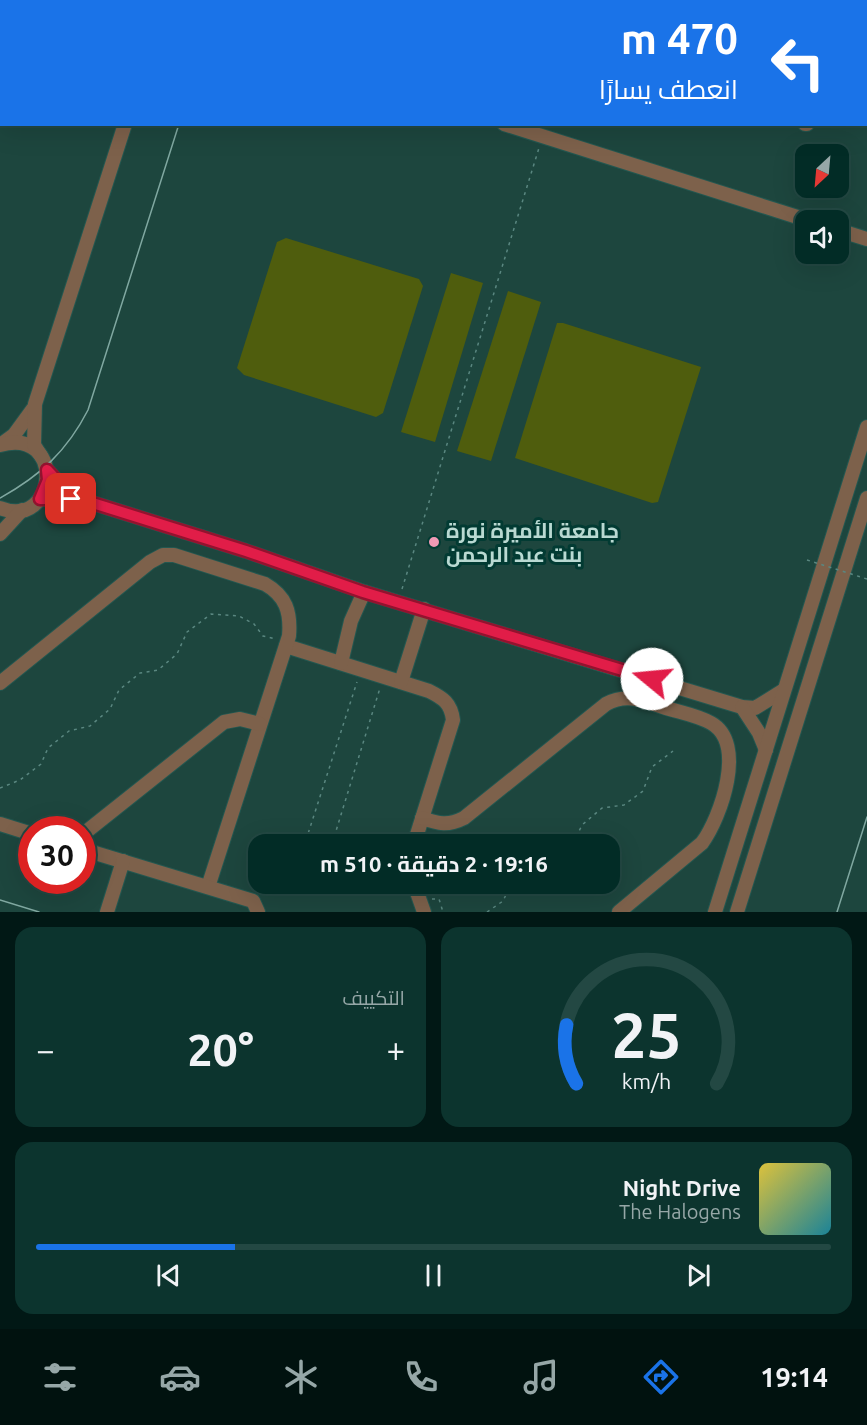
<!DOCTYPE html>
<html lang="ar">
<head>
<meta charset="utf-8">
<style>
	body { margin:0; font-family:Ubuntu,Cairo,sans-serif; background:#0c342e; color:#f1f3f6; direction:rtl; height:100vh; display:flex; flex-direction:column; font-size:22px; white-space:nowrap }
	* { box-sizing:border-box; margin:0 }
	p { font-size:20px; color:#96a7a7 }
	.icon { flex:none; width:33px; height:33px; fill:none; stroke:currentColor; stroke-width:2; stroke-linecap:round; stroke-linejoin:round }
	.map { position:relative; height:912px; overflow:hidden; direction:ltr }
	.panel { display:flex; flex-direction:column; gap:15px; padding:15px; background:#011815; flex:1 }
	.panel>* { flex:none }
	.guide { position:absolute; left:0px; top:0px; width:867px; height:126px; box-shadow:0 6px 24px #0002,0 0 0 2px #234843; direction:rtl; background:#1a73e8; color:#fff; overflow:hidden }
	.needle { width:39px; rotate:206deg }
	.buttons { position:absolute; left:795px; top:144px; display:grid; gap:12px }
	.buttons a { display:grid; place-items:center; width:54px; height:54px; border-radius:12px; background:#022c26; box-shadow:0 6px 24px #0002,0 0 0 2px #234843; font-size:30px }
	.speed { position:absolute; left:18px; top:816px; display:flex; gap:12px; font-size:30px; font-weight:700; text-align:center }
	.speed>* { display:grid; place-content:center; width:78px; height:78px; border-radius:50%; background:#022c26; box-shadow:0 6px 24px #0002,0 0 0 2px #234843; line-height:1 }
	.speed .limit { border:9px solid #d22; background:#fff; color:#111 }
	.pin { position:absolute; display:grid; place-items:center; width:51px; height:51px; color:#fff; margin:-26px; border-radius:12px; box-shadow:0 3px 9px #0006 }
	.me { position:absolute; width:66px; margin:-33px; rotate:287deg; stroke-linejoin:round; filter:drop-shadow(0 0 4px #0008) }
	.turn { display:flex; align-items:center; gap:21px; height:126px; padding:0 30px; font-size:27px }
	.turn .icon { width:78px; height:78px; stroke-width:2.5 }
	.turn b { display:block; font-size:42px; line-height:51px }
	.big { font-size:45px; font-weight:700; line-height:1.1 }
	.panel .widget { flex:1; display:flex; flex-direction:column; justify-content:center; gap:9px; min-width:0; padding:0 21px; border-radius:18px; background:#0c342e }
	.panel .dial { align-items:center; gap:0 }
	.dial svg { height:156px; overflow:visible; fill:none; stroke:#234843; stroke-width:7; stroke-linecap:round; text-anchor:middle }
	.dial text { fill:#f1f3f6; stroke:none }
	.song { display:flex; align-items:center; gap:18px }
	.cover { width:72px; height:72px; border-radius:9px; background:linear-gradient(135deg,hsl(50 70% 55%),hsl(190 70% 35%)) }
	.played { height:6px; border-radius:3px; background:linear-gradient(90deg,#1a73e8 25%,#234843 25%) }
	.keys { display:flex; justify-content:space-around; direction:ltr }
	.heat { display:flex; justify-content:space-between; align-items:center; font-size:33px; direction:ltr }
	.panel .tiles { flex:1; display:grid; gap:15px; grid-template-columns:1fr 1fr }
	.widget:last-child { grid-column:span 2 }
	.trip { position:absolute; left:248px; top:834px; width:372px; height:60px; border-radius:18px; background:#022c26; box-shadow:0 6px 24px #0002,0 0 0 2px #234843; font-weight:700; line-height:60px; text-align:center; direction:rtl }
	.menu { display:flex; height:96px; justify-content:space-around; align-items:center; background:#01120f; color:#96a7a7 }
	.menu .icon { width:42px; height:42px }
	.menu .on { color:#1a73e8 }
	.menu b { font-size:27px; color:#f1f3f6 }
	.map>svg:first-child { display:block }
</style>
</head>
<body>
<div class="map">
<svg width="867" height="912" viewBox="0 0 867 912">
	<rect width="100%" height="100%" fill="#023b33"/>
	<path fill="#1d463e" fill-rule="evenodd" d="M0,0H867V912H0ZM2,2H866V124H2ZM806,154H838V188H806ZM806,220H838V254H806ZM32,830H82V880H32ZM258,844H609V884H258Z"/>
	<g fill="#4f5d0d">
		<path d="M286,238L419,279L423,286L383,413L376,417L244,375L237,368L277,242Z"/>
		<path d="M451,273L483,283L435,442L401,432Z"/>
		<path d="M508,291L541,302L491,461L457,451Z"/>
		<path d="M557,323H563L701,367L658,502L652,503L515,458Z"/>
	</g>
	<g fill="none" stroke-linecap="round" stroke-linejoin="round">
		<defs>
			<g id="minor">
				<path d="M410,0L415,2"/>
				<path d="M738,0L743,2"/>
				<path d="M164,2V0"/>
				<path d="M776,2L777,0"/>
				<path d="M866,44L867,39"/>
				<path d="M504,124L807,220"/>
				<path d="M805,124H807"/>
				<path d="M838,230L867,239"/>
				<path d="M3,443L14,435L33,409"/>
				<path d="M0,445C66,426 58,531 0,508"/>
				<path d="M41,456L34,445L35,404L125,124"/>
				<path d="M47,470L63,487L81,499"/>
				<path d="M40,499L83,500L246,551L364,592L742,707L755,708L784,690"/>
				<path d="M0,534L22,510"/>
				<path d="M286,646L429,691C443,698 451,703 453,720L414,844"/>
				<path d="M341,663L351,621L364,592"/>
				<path d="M401,682L424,609"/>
				<path d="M0,683L150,562L163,555H174L265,584C286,596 291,612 289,636L208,887"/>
				<path d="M742,707L759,733L766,750"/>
				<path d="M422,818C439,824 448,826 464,818L606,704C626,693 642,700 663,707C678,712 697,715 711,723C747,743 721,817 702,843L619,912"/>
				<path d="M0,824L32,834"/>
				<path d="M82,835L224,722L240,719L260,724"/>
				<path d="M82,849L253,901L258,912"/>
				<path d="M414,884L424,912"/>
				<path d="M107,912L123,861"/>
				<path d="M715,912L867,427"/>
				<path d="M737,912L867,498"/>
			</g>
		</defs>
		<use href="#minor" stroke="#235750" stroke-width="16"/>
		<g stroke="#5a8780" stroke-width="1.5" stroke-dasharray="3 4.5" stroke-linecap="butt">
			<path d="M15,0L19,2"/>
			<path d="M38,2V0"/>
			<path d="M0,66H2"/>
			<path d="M0,105H2"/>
			<path d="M0,115L2,110"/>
			<path d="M402,589L539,148"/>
			<path d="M0,788L20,780L41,764L48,748L69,731L90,726L110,709L119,690L140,673L158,670L177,654L187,632L211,614L239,616L254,624L263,636L276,639"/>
			<path d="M306,840L357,682"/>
			<path d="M332,844L380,688"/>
			<path d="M573,844L582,825L602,808L624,805L643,791L652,767L673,751"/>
			<path d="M432,899H439L443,912"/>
			<path d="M487,912L503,901L511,884"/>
		</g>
		<use href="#minor" stroke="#7d614b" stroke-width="14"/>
		<g stroke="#80a8a1" stroke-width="1.5">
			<path d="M210,2L211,0"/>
			<path d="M0,498C40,476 67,451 88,410L179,124"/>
			<path d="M0,900L39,912"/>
			<path d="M837,912L867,817"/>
		</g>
		<path stroke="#5a8780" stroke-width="1.5" stroke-dasharray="3 4.5" stroke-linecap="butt" d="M807,560L867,579"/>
	</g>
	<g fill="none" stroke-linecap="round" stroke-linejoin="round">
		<defs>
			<path id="route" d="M71,499H40L48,480L47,470L63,487L83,500L246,551L363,592L652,679"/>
		</defs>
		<use href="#route" stroke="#92132f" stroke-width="15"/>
		<use href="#route" stroke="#e11d48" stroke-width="10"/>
	</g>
	<circle fill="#f09ab5" stroke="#023b33" stroke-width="2" cx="434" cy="542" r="6"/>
	<g text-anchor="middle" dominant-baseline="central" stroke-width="6" stroke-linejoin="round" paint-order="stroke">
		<g font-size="21" font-weight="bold" fill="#b9d9d2" stroke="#023b33" text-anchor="start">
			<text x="446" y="530">جامعة الأميرة نورة<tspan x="446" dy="24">بنت عبد الرحمن</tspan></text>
		</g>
	</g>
</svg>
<div class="buttons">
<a><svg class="needle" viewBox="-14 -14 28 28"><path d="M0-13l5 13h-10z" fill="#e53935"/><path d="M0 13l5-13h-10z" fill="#96a7a7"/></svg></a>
<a><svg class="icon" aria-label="sound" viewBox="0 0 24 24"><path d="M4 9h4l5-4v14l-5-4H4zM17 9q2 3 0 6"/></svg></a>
</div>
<div class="speed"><div class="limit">30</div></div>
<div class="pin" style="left:71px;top:499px;background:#d93025"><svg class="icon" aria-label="arrive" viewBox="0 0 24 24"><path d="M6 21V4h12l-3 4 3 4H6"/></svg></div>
<svg class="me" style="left:652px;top:679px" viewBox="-20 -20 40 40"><circle r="19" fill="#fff"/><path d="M0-13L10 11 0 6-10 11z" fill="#e11d48"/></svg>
<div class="trip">19:16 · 2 دقيقة · 510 m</div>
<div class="guide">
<div class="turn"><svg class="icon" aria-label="left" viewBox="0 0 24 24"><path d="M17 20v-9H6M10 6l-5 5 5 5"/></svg><div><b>470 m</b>انعطف يسارًا</div></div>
</div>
</div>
<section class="panel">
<div class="tiles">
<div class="widget dial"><svg viewBox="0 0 100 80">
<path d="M14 69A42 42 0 1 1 86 69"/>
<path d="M14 69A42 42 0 0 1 9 39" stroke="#1a73e8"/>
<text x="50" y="56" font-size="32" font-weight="700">25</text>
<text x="50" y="72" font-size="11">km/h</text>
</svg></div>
<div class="widget"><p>التكييف</p>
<div class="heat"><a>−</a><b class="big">20°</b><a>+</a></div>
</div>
<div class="widget">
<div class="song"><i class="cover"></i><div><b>Night Drive</b><p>The Halogens</p></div></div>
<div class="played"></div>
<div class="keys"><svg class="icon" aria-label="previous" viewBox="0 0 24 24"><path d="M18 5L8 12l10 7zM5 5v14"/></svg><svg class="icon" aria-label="pause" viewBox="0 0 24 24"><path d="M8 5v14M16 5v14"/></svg><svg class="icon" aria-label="next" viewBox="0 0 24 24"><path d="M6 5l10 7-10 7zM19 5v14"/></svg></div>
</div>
</div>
</section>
<nav class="menu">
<b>19:14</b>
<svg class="icon on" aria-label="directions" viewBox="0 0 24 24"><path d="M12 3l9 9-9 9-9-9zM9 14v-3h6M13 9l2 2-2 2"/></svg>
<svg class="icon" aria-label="music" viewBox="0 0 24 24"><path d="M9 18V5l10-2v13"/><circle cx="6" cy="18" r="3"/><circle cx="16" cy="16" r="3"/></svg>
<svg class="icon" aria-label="phone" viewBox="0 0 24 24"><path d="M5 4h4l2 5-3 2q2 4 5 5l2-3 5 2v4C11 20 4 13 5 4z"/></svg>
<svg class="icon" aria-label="climate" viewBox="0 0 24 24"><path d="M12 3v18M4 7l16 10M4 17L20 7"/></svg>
<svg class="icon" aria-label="car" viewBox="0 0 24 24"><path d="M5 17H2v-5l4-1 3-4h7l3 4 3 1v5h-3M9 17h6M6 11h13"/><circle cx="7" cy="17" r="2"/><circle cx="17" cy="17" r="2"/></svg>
<svg class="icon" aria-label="filters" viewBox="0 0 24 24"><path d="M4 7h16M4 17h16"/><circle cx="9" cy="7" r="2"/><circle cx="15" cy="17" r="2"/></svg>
</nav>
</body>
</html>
